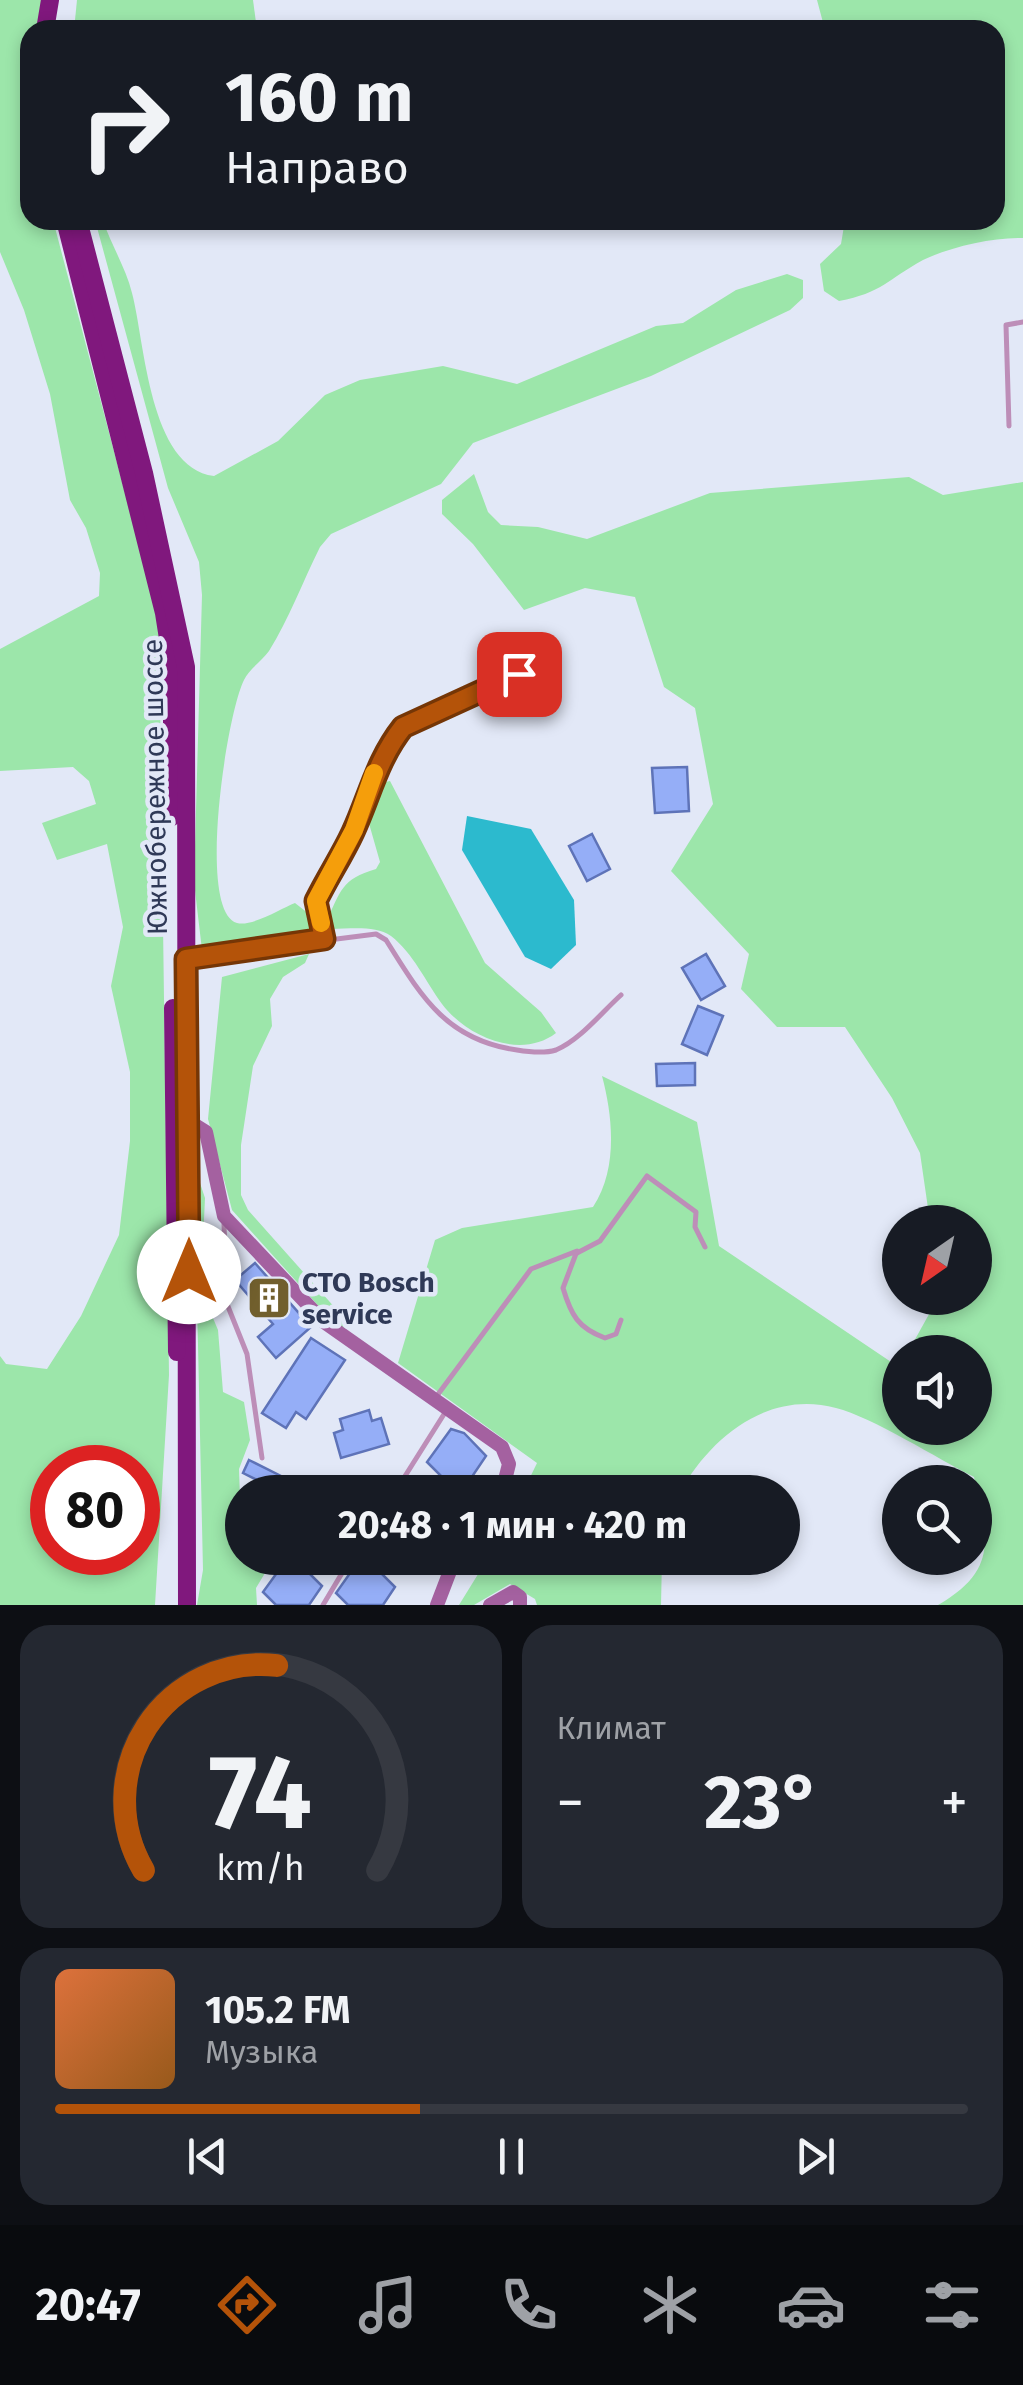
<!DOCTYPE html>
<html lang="ru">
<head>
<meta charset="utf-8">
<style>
	body { margin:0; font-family:"Fira Sans",sans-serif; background:#242831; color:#f1f3f6; height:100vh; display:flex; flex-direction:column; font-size:38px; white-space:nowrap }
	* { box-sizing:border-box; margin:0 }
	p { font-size:32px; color:#9ea1a6 }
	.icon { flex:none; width:55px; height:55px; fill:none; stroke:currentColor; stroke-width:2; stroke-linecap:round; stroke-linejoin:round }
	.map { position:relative; height:1605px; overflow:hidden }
	.sheet { display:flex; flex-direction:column; gap:20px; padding:20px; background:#0d0f14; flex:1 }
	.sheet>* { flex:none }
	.guide { position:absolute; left:20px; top:20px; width:985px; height:210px; border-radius:30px; box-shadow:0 5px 15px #0003; background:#171b24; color:#f1f3f6; overflow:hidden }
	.needle { width:65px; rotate:214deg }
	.fabs { position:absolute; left:882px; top:1205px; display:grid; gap:20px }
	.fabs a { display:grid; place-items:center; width:110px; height:110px; border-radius:50%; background:#171b24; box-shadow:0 5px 15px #0003; font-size:50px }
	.speed { position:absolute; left:30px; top:1445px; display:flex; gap:20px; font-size:50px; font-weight:700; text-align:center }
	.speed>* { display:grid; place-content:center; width:130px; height:130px; border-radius:50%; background:#171b24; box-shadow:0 5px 15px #0003; line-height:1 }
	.speed .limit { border:15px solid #d22; background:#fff; color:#111 }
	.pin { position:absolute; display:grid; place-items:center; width:85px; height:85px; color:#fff; margin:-42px; border-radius:20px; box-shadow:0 5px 15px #0006 }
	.me { position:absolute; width:110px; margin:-55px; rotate:0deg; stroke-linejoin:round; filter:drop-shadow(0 0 8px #0008) }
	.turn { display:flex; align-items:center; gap:35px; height:210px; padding:0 40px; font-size:45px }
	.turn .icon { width:130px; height:130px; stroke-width:2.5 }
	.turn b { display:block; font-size:70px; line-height:85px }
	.big { font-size:75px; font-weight:700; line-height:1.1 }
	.sheet .tile { flex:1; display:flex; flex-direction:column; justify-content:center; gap:15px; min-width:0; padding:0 35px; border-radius:30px; background:#242831 }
	.sheet .dial { align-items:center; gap:0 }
	.dial svg { height:260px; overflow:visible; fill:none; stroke:#363941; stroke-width:7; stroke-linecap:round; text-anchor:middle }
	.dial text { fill:#f1f3f6; stroke:none }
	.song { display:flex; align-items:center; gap:30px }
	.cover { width:120px; height:120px; border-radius:15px; background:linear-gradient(135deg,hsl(20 70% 55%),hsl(30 70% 35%)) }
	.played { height:10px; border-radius:5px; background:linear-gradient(90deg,#b45309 40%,#363941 40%) }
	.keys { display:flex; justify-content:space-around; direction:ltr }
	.heat { display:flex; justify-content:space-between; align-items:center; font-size:55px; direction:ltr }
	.sheet .tiles { flex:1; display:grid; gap:20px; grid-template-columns:1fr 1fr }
	.tile:last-child { grid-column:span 2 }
	.trip { position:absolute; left:225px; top:1475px; width:575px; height:100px; border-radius:50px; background:#171b24; box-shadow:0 5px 15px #0003; font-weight:700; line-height:100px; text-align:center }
	.tabs { display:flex; height:160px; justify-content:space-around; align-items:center; background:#090b0e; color:#9ea1a6 }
	.tabs .icon { width:70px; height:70px }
	.tabs .selected { color:#b45309 }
	.tabs b { font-size:45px; color:#f1f3f6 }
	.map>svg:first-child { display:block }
</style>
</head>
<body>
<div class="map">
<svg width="1023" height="1605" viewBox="0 0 1023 1605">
	<rect width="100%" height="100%" fill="#e2e8f7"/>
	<g fill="#9ce6aa" fill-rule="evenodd">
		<path d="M0,0H47L44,30H30V220H53L159,622L169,1375L155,1605H0V1356L6,1364L47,1369L81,1316L119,1235L130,1141V1072L111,986L123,927L107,844L57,860L42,823L96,804L89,781L73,767L0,771V649L99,596L100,573L86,528L70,500L50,394L24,310L0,252ZM52,1468H138V1552H52Z"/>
		<path d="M77,0H253L257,30H74Z"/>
		<path d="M817,0H1023V238C993,237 950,247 923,260C888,279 882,293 839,301L824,291L820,264L841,244L845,220H995V30H825Z"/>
		<path d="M95,220H103C111,245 126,268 132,293C145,342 149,468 214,476L278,441L325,395L360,380L443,366L517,384L656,326L683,323L736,290L787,274L803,280V298L790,310L651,376L473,443L441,484L331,534L320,547C303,581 289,619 269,651C262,661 249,669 244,680C227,713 196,911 237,923C252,927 282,908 295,903L309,914L310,932L202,950L194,882L202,595L199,562L168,488Z"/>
		<path d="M474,474L488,512L501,525L538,527L587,539L710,493L909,477L943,495L1023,482V1605H938C1000,1569 987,1537 974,1477C938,1459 872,1417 836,1408C768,1390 711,1437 680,1492H523L537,1463L398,1363L435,1240L462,1228L593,1207C618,1169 613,1117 602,1076L697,1122L719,1246L900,1368V1428H975V1352H908L938,1298H975V1222H930L920,1153L892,1098L845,1027H777L741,989L749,954L671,871L713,804L695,708L664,687L635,597L585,588L524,610L473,544L442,514V500Z"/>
		<path d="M390,781L485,963L541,1012L556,1033C521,1060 467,1037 442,1004C426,982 413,953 391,936C375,925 350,929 331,929L326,922C341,891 341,879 376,869L380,862L366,813L381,783Z"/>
		<path d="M309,954L305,963L283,977L270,999L272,1026L253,1066L241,1145V1195L248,1210L345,1319L349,1326L341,1331L232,1210L208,1119L222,977Z"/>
		<path d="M194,1165L205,1198L202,1262L205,1299L218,1330L223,1392L244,1402L250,1440L239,1469L242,1558H274L256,1588L257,1605H197L203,1570Z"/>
		<path d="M488,1558H662L661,1605H537L535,1599L510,1584L474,1605H459Z"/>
	</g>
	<path fill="#2cbace" d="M467,816L531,829L574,900L576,945L551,969L525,957L462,850Z"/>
	<g fill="#95aef7" stroke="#5e73b8" stroke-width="2.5">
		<path d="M687,767L689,811L655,813L652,768Z"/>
		<path d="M592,834L610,869L587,881L569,846Z"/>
		<path d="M706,954L725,986L701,1000L682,968Z"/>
		<path d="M698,1006L723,1016L707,1055L682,1044Z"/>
		<path d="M695,1063V1085L657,1086L656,1064Z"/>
		<path d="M255,1263L311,1327L276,1358L258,1337L273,1324L235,1280Z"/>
		<path d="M311,1338L345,1360L306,1419L296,1412L286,1428L262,1413Z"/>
		<path d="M369,1410L372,1421L381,1418L389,1444L341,1458L334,1433L343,1430L340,1419Z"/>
		<path d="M451,1429L464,1433L486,1456L463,1490L451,1486L427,1462Z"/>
		<path d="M249,1460L281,1476L275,1489L243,1473Z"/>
		<path d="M287,1559L299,1563L322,1586L309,1605H276L263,1592Z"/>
		<path d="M360,1559L372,1564L395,1587L383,1605H348L336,1593Z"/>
	</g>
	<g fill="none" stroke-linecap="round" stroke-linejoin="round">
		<g stroke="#bd8eb8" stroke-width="5">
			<path d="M1009,426L1006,325L1023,322"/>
			<path d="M324,939L316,901C327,878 342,856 353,832C370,795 376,760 403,727L536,663"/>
			<path d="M188,958L376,934L386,940C421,996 446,1040 517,1050C529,1052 543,1054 556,1050C580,1040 602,1012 621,995"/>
			<path d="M224,1224L227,1304L247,1354L262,1458"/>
			<path d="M577,1253L600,1241L647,1176L696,1212L695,1227L705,1247"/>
			<path d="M436,1397L531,1269L577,1251L563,1288C571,1315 578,1328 605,1338L616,1334L621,1320"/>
			<path d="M395,1492L446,1411"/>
			<path d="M394,1558L405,1564L424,1558"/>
			<path d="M323,1605L351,1558"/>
		</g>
		<g stroke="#a461a0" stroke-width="14">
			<path d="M190,1122L206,1132L224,1216L324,1322L502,1447L509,1464L502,1492"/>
			<path d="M437,1605L455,1558"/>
			<path d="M490,1605L513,1592L520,1597V1605"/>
		</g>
		<g stroke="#80187d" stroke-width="18">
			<path d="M45,30L50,0"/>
			<path d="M65,220L164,613L172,664V817"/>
			<path d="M78,220L144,473L186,667L187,1605"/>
			<path d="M173,1008L177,1352"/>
		</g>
	</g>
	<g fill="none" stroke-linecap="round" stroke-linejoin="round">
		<defs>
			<path id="route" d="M189,1272L186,959L324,939L316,901C327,878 342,856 353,832C370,795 377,760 403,727L519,674"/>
		</defs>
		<use href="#route" stroke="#753606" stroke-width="25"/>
		<use href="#route" stroke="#b45309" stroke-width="18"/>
		<path stroke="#f59e0b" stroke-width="18" d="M321,923L316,901L354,830L374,773"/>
	</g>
	<defs>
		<symbol id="building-square" viewBox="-11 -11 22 22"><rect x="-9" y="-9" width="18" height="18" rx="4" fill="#715f2d" stroke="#e2e8f7"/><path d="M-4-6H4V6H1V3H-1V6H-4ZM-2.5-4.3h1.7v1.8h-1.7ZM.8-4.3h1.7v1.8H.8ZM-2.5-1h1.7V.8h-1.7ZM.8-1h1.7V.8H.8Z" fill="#fff"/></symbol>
	</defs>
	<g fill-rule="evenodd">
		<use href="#building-square" x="244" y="1273" width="50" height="50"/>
	</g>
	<g text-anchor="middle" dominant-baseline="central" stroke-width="9" stroke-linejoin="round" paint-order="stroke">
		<g font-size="28" fill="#2f3957" stroke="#e2e8f7">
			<text transform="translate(155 787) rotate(-91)">Южнобережное шоссе</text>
		</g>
		<g font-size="28" font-weight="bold" fill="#2f3957" stroke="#e2e8f7" text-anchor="start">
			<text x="302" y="1282">СТО Bosch<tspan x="302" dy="32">service</tspan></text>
		</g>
	</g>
</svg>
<div class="fabs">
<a><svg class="needle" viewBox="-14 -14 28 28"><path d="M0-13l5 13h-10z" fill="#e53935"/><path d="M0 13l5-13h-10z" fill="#9ea1a6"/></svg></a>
<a><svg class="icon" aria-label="sound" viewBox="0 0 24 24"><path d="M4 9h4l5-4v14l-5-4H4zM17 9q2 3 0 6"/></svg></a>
<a><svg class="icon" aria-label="search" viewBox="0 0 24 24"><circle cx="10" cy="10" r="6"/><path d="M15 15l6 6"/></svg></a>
</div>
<div class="speed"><div class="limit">80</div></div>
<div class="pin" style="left:519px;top:674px;background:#d93025"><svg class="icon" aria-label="arrive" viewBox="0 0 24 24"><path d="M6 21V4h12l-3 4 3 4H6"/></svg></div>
<svg class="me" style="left:189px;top:1272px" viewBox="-20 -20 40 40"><circle r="19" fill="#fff"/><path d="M0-13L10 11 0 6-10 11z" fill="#b45309"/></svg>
<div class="trip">20:48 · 1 мин · 420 m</div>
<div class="guide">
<div class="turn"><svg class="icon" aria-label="right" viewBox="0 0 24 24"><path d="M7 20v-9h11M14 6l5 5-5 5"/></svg><div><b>160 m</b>Направо</div></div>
</div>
</div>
<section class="sheet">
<div class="tiles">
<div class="tile dial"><svg viewBox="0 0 100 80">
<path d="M14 69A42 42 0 1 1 86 69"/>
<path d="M14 69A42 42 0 0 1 55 6" stroke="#b45309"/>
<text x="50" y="56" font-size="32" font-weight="700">74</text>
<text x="50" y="72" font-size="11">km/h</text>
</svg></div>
<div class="tile"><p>Климат</p>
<div class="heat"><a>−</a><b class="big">23°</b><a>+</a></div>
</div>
<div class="tile">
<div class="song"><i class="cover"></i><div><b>105.2 FM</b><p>Музыка</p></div></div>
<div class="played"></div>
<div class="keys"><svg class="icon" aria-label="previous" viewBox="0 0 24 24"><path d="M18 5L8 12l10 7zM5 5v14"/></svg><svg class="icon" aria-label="pause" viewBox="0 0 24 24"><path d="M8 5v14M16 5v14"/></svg><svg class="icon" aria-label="next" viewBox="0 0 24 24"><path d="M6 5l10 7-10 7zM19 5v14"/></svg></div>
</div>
</div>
</section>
<nav class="tabs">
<b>20:47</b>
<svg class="icon selected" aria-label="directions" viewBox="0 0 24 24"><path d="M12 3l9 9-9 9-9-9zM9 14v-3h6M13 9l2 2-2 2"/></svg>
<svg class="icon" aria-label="music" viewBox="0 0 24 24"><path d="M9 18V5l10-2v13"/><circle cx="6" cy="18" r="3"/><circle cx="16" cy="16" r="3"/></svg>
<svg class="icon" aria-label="phone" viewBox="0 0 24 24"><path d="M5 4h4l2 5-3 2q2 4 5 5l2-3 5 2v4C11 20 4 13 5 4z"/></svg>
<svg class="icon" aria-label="climate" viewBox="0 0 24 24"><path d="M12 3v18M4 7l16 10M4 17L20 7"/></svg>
<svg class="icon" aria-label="car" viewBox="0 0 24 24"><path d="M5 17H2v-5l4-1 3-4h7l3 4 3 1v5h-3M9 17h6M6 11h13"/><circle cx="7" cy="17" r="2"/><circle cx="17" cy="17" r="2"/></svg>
<svg class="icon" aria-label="filters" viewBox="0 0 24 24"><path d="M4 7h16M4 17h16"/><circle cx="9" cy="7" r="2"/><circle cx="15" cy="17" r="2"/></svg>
</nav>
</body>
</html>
